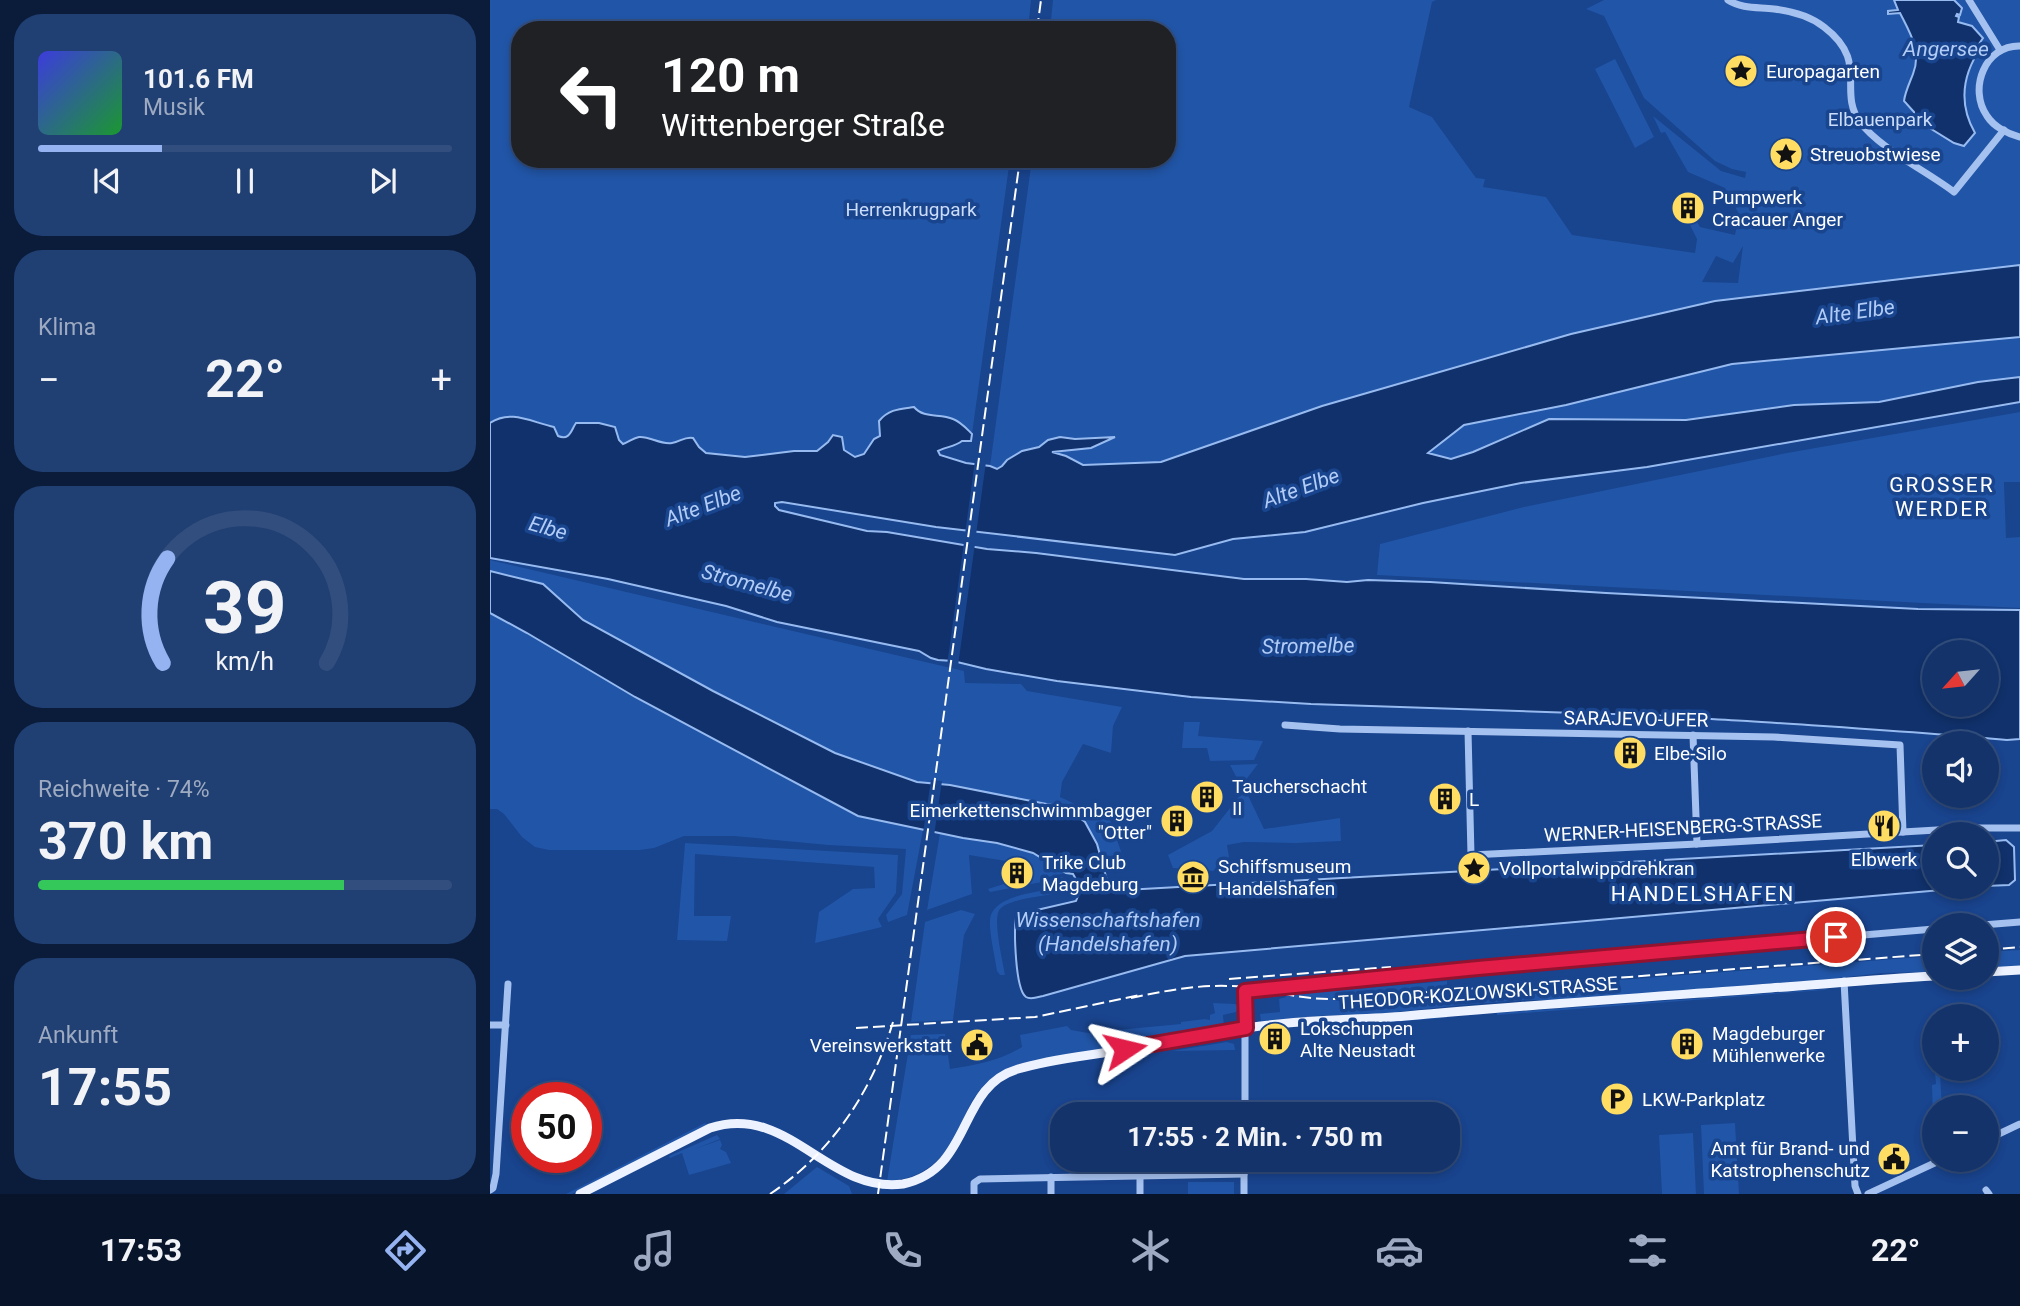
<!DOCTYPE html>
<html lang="de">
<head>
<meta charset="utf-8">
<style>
	body { margin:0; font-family:Roboto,sans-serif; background:#203f72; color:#f1f3f6; height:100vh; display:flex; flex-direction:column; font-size:26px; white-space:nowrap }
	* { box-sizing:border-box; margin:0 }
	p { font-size:23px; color:#9daac1 }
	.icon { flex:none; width:38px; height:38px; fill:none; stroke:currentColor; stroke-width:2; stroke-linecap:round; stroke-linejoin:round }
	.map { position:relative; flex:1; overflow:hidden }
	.drawer { display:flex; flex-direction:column; gap:14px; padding:14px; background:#0a1c3a; width:490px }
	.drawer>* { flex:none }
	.hud { position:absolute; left:21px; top:21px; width:665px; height:147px; border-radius:28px; box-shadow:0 4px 10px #0003,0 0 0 2px #324e7e; background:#202124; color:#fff; overflow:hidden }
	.needle { width:46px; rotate:243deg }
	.controls { position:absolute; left:1432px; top:640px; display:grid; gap:14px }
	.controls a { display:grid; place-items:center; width:77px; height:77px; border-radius:50%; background:#13336a; box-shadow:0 4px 10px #0003,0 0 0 2px #324e7e; font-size:35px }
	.speed { position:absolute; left:21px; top:1082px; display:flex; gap:14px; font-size:35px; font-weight:700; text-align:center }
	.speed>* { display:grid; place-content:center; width:91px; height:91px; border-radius:50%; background:#13336a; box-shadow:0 4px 10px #0003,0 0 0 2px #324e7e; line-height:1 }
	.speed .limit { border:10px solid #d22; background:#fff; color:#111 }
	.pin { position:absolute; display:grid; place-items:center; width:60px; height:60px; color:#fff; margin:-30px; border:4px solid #fff; border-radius:50%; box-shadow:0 2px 7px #0007 }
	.me { position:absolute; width:77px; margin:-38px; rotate:80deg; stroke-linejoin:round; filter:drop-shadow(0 0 5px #0008) }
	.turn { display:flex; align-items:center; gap:24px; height:147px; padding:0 35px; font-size:32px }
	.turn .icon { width:91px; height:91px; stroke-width:2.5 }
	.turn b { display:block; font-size:49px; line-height:60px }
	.big { font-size:52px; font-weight:700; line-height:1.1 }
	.drawer .card { flex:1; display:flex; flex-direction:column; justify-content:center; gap:10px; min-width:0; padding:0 24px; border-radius:28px; background:#203f72 }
	.drawer .dial { align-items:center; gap:0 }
	.dial svg { height:182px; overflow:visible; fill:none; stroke:#324e7e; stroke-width:7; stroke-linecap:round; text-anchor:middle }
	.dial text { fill:#f1f3f6; stroke:none }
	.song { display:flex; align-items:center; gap:21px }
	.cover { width:84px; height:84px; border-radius:10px; background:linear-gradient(135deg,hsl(240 70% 55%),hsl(130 70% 35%)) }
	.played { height:7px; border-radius:4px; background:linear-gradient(90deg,#95b2f1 30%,#324e7e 30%) }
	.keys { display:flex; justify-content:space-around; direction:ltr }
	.heat { display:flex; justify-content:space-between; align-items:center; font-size:38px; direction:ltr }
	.charge { height:10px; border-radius:5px; background:linear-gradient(90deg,#34c759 74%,#324e7e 0) }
	.trip { position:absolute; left:560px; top:1102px; width:410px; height:70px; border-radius:28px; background:#13336a; box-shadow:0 4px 10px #0003,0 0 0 2px #324e7e; font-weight:700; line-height:70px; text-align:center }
	.menu { display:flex; height:112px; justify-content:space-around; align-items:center; background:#08142a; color:#9daac1 }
	.menu .icon { width:49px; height:49px }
	.menu .selected { color:#95b2f1 }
	.menu b { font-size:32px; color:#f1f3f6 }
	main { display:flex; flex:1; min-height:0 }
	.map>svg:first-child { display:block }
</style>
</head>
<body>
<main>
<section class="drawer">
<div class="card">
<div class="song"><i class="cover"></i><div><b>101.6 FM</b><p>Musik</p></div></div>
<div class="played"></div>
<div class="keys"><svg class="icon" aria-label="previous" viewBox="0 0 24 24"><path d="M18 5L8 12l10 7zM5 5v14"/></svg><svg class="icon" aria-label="pause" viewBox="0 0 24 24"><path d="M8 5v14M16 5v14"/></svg><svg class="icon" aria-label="next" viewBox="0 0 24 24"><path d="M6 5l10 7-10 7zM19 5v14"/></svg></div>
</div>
<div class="card"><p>Klima</p>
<div class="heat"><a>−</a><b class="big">22°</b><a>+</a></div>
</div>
<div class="card dial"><svg viewBox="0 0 100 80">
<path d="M14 69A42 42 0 1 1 86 69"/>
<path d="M14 69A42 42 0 0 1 16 23" stroke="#95b2f1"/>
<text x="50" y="56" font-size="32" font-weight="700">39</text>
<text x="50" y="72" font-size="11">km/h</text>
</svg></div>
<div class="card"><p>Reichweite · 74%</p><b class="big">370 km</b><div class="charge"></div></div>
<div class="card"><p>Ankunft</p><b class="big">17:55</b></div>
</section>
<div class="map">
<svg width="1530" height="1194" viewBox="0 0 1530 1194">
	<rect width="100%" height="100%" fill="#19448e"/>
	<g fill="#2155a7" fill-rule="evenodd">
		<path d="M0,0H541L538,30H30V159H520L482,434C473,425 461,417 448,415C439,413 434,415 426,411L384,439L374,454L365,457L338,442L327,451H304L255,457L216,453L205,442L194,439L184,443H177L151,437L133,444L129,440L125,427L109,423L85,424C81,432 78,440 68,436L64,427L48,424L0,423Z"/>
		<path d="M563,0H946L942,2L919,107L942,117L986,178L995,179L993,187L1056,197L1082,235L1205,253L1207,239L1199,223L1206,220L1210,227L1245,235L1249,214L1235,188L1198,172L1175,132L1171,133L1163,116L1231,171L1255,178L1256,172L1242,169L1225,161L1154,98L1114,16L1096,9L1114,0H1530V265L1225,301L1081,334L832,406L671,462L593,465L576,456L559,452L601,448L623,437L585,439L570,437L558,440L549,447L532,451L517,460L512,466L506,469L500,466L542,159H677V30H560ZM1253,246L1248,283L1212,282L1226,256L1243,263Z"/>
		<path d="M1125,59L1164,137L1145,148L1105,69Z"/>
		<path d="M1530,337V377L1488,382L1389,402L1304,405L1196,420L1059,419L983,452L961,459L938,453L974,425L1076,405L1242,364Z"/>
		<path d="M1530,412V482H1514L1516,538L1530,537V608L887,575L890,544L1034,507L1297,453Z"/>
		<path d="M0,560L474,671L475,683L531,684L537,691L632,707L623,726L621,753L593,744L572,782L570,797L600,811L606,804L620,820L633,857L625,865L612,866L607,844L461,785L427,782L345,753L223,691L93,620L53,584L0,571Z"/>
		<path d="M0,613L37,633L145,697L368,816L433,830L417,915L398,922L396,915L412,894L416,849L338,845L244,836H194L164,848L150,850H59L45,847L32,837L14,814L7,809H0Z"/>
		<path d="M694,722H710L708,736L773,741L764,760L720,761L717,748H692Z"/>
		<path d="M768,764L751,786L740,765Z"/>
		<path d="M755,789L774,829L850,818L851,841L806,843L754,842L737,845L739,857L723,871L683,868L678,855L722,831Z"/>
		<path d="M450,833C493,843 540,844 576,873L558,877L559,879L573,877V878L500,892L498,889L536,877L535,869L540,865L479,855L482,894L437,910Z"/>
		<path d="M195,843L408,855L406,893L388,919L392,927L325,943L329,912L363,889L385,888L384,867L205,854L204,916H241L237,941L187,940Z"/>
		<path d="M578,887L580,890L576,894L569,893C555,896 518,899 510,909C502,918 513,962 515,975H510L507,971C505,957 499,933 500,920C502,893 557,891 578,887Z"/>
		<path d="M471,910L485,914L474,935L463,1020L421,1022L435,922Z"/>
		<path d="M1530,950V966L1496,969V952Z"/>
		<path d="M1444,956V972L1392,973L1313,982L1074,1000H1035L972,1005L888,1014L825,1016L771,1021L770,1014L790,1012L789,999L796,997V995L957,981L958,993Z"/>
		<path d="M1337,989L1335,990L1007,1015V1013Z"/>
		<path d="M723,1003L745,1004L748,1006L746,1012L733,1015L734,1027L530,1064C514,1070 500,1077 489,1091C481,1101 476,1113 471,1125C455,1158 436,1179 397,1181L421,1035L455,1034L460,1069C486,1065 509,1061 532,1047L530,1035L577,1026L581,1030L627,1038V1030L691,1024V1022L715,1019L720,1020V1015L725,1013Z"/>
		<path d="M953,1018L812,1029V1028L949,1017Z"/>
		<path d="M737,1042L744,1044L745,1050L682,1051Z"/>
		<path d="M1455,1071V1074H1450L1452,1108H1444L1443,1117L1442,1085L1446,1084L1445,1072Z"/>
		<path d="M215,1123L217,1125L82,1194H76Z"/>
		<path d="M1245,1123L1249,1194H1214L1211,1125Z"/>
		<path d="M1203,1133L1206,1194H1172L1169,1135Z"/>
		<path d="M227,1135L230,1139L205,1149L230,1140L232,1145L230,1149L236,1152L241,1163L199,1175L192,1153L180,1158L179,1156Z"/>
		<path d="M327,1167L359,1186L362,1194H294Z"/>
		<rect x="698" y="1182" width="46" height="12"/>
	</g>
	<g fill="#10316b" stroke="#97bbf1" stroke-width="2" fill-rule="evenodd">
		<path d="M1404,0H1464L1472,8L1470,15L1467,14L1466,16L1469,17L1468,22L1482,26L1493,38L1489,44L1492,46C1473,73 1468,103 1485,133L1474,146L1464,143L1425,119L1424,112L1414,101C1415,92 1420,82 1423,74C1432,51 1420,33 1410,13L1398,14V11L1408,10Z"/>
		<path d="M1530,265V337L1242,364L1076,405L974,425L938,453L961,459L983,452L1059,419L1196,420L1304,405L1389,402L1488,382L1530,377V402L1157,467L1031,483L933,503L815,532L743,539L685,555L446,527L292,502L285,503V506L289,510L377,531L397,532L497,549L546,553L754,579H816L857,582L878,580L940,582L1116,593L1428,609L1530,610V739L1517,740C1431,732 1344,727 1257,721C1209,719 1162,713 1114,714L821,704L701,697L567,681L496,669L463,661L448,660L441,658L429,651L287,622L236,606L118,579L0,558V423C21,409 41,422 64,427L68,436C80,441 81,430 86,423H109L125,427L129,440L133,444C139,442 143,438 149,437C160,436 170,445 182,443C190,442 195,436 203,438L209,447L216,453L255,457L304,451H327L338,442L343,435L352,437L354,450L365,457L374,454L384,439L390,436L389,421C399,409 410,409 424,407C434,419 450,413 463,419C471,422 476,428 482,434L481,441H472C466,446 456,447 448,451L450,455L476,463L500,466L507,469L512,466L517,460L532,451L549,447L558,440L570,437L585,439L625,437L601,448L562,452L576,456L593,465L671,462L832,406L1081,334L1225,301ZM1444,653H1496V705H1444Z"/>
		<path d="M0,571L53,584L93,620L223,691L345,753L427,782L460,785L577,808L595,822L607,844L618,884L635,890L1444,845V887H1486L695,956L553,996C548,997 541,1000 536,997C525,989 524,931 526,918L534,913L586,901L591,888L583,874L576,873L543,853L507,843L473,838L368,816L145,697L37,633L0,613Z"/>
		<path d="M1516,840L1524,847L1525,880L1519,885L1496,886V842Z"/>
	</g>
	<g fill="#19448e">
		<path d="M485,460L496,462L486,535L475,534Z"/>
		<path d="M474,542L485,544L468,666L457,665Z"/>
		<path d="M441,780L452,781L444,836L433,833Z"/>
	</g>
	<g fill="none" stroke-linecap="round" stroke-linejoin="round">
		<g stroke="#a5c1ef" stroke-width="7">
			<path d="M1238,0C1252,9 1268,7 1284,9C1302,11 1320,16 1334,27C1380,62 1347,90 1370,122C1389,148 1438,172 1464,192L1514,130"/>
			<path d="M1479,0L1510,50"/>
			<path d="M1530,46C1495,45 1478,89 1497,116C1504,127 1518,134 1530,137"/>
			<path d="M795,725L850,729L1284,737L1410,745L1413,832"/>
			<path d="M978,731L981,855L1207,844L1481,828H1530"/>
			<path d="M1203,735L1207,844"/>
			<path d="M1480,926L1530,922"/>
			<path d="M1354,981L1365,1186L1368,1194"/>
			<path d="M0,1025H16"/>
			<path d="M755,1115V991L988,968L1444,929"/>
			<path d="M1496,1140L1530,1124"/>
			<path d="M650,1175V1194"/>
			<path d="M0,1190L3,1188L6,1174L18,984"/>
			<path d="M1496,1190L1499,1194"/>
			<path d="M484,1194V1183L490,1179L754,1174"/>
			<path d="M561,1194V1177"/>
			<path d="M754,1194V1160"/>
			<path d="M1378,1194L1451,1160"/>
		</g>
		<g stroke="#ecf2ff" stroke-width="9">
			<path d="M1496,972L1530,970"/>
			<path d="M90,1194L220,1128C298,1102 338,1194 413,1184C484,1169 466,1087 528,1069C561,1059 597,1056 631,1050C680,1042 730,1030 779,1025C825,1019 871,1020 916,1016C1038,1005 1159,997 1281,988C1335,984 1389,979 1444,976"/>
		</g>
		<g stroke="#fff" stroke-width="2" stroke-dasharray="12 5" stroke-linecap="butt">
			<path d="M547,30L551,0"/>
			<path d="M1496,950L1530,947"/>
			<path d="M739,979L901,967"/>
			<path d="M641,998C678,990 716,983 754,987C787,991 811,1000 846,999L1444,954"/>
			<path d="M366,1028L545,1017L650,995"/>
			<path d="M280,1194C341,1153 382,1092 403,1022"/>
			<path d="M388,1194L530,159"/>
		</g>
	</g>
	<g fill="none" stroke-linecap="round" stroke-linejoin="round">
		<defs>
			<path id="route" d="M635,1049L756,1028L755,991L988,968L1346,937"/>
		</defs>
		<use href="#route" stroke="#92132f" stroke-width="18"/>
		<use href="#route" stroke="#e11d48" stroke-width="12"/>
	</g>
	<defs>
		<symbol id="sight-disc" viewBox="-11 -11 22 22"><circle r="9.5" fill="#ffdc62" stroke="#19448e"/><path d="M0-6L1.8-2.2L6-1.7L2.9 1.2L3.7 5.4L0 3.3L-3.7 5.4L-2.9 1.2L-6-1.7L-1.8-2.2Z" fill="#111"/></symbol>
		<symbol id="building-disc" viewBox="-11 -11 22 22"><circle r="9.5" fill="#ffdc62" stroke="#19448e"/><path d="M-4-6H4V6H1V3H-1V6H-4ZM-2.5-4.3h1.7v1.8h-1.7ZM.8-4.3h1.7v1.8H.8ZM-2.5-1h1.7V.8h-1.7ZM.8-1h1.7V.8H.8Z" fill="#111"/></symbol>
		<symbol id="restaurant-disc" viewBox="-11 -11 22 22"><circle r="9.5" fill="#ffdc62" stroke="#19448e"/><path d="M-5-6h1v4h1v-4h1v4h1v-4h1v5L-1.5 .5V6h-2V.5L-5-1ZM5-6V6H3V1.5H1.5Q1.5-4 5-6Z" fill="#111"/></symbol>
		<symbol id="museum-disc" viewBox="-11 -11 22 22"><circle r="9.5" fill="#ffdc62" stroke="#19448e"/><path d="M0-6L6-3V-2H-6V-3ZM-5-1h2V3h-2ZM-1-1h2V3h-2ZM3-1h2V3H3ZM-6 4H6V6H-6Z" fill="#111"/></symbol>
		<symbol id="civic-disc" viewBox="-11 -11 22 22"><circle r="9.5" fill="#ffdc62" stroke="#19448e"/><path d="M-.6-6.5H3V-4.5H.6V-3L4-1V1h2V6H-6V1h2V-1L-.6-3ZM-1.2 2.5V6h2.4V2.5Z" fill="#111"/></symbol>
		<symbol id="parking-disc" viewBox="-11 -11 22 22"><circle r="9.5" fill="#ffdc62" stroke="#19448e"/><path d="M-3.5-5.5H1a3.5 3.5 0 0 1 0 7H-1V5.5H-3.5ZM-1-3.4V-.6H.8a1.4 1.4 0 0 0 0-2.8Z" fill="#111"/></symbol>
	</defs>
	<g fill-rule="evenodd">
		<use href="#sight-disc" x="1232" y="52" width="38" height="38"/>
		<use href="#sight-disc" x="1277" y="135" width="38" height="38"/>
		<use href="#building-disc" x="1179" y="189" width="38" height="38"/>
		<use href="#building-disc" x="1121" y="734" width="38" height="38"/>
		<use href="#building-disc" x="698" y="778" width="38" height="38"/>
		<use href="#building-disc" x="936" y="780" width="38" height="38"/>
		<use href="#building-disc" x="668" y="802" width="38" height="38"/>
		<use href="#restaurant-disc" x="1375" y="807" width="38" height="38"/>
		<use href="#sight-disc" x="965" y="849" width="38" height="38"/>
		<use href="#building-disc" x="508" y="854" width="38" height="38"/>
		<use href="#museum-disc" x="684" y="858" width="38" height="38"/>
		<use href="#building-disc" x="766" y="1020" width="38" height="38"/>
		<use href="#building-disc" x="1178" y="1025" width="38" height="38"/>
		<use href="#civic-disc" x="468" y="1026" width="38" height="38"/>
		<use href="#parking-disc" x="1108" y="1080" width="38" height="38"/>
		<use href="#civic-disc" x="1385" y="1140" width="38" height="38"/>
	</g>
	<g text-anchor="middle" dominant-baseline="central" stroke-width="7" stroke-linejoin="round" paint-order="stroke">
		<g font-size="19" fill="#fff" stroke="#19448e" text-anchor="start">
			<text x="1276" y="71">Europagarten</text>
			<text x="1320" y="154">Streuobstwiese</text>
			<text x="1222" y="197">Pumpwerk<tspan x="1222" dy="22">Cracauer Anger</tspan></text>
			<text x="1164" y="753">Elbe-Silo</text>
			<text x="742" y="786">Taucherschacht<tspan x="742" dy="22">II</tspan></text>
			<text x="979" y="799">L</text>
			<text x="662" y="810" text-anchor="end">Eimerkettenschwimmbagger<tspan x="662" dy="22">"Otter"</tspan></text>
			<text x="1394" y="859" text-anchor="middle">Elbwerk</text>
			<text x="552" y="862">Trike Club<tspan x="552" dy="22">Magdeburg</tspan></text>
			<text x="728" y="866">Schiffsmuseum<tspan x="728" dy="22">Handelshafen</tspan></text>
			<text x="1009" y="868">Vollportalwippdrehkran</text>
			<text x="810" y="1028">Lokschuppen<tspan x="810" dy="22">Alte Neustadt</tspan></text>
			<text x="1222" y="1033">Magdeburger<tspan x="1222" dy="22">Mühlenwerke</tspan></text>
			<text x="462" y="1045" text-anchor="end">Vereinswerkstatt</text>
			<text x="1152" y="1099">LKW-Parkplatz</text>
			<text x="1380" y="1148" text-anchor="end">Amt für Brand- und<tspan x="1380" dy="22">Katstrophenschutz</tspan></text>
		</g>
		<g font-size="19" fill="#cbddfa" stroke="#19448e">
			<text x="1390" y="119">Elbauenpark</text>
			<text x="421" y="209">Herrenkrugpark</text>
		</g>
		<g font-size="19" fill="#fff" stroke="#19448e">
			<text transform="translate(1146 719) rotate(1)">SARAJEVO-UFER</text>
			<text transform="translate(1193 828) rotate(-3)">WERNER-HEISENBERG-STRASSE</text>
			<text transform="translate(988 993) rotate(-4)">THEODOR-KOZLOWSKI-STRASSE</text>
		</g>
		<g font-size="21" font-style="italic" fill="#b1ccf6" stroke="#19448e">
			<text x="1456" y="49">Angersee</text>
			<text transform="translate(1365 312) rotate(-8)">Alte Elbe</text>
			<text transform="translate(811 488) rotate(-20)">Alte Elbe</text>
			<text transform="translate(213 506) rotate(-21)">Alte Elbe</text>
			<text transform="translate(58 528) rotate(16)">Elbe</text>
			<text transform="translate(257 583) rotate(15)">Stromelbe</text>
			<text transform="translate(818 646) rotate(-1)">Stromelbe</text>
			<text x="618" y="920">Wissenschaftshafen<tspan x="618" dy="24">(Handelshafen)</tspan></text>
		</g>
		<g font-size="21" letter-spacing="2" fill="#fff" stroke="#19448e">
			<text x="1452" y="485">GROSSER<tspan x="1452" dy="24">WERDER</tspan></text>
			<text x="1213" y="894">HANDELSHAFEN</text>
		</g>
	</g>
</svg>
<div class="controls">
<a><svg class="needle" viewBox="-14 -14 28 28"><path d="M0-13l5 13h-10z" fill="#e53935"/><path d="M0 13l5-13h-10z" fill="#9daac1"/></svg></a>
<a><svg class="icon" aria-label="sound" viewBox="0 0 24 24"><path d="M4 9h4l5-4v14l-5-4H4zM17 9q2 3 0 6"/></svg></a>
<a><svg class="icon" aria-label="search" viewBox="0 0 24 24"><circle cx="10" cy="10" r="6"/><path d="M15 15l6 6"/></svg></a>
<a><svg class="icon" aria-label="layers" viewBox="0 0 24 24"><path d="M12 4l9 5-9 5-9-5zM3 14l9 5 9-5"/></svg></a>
<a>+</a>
<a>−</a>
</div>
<div class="speed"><div class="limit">50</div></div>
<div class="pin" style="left:1346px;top:937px;background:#d93025"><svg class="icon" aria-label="arrive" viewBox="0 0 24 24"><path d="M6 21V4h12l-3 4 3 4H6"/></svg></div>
<svg class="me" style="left:635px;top:1049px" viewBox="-20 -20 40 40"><path d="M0-17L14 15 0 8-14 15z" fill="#e11d48" stroke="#fff" stroke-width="4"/></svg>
<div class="trip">17:55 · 2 Min. · 750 m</div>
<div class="hud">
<div class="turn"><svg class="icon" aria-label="left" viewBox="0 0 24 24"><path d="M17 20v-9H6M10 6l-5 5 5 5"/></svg><div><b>120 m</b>Wittenberger Straße</div></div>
</div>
</div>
</main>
<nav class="menu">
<b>17:53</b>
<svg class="icon selected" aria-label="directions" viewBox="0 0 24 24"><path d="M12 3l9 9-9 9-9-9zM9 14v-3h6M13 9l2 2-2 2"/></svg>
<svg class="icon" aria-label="music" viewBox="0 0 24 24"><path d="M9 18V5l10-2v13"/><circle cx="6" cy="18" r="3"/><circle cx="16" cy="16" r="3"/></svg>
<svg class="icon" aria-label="phone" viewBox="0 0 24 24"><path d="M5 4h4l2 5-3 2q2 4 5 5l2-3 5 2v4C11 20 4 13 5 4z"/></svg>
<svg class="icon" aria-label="climate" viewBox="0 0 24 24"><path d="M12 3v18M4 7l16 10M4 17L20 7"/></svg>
<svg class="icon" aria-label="car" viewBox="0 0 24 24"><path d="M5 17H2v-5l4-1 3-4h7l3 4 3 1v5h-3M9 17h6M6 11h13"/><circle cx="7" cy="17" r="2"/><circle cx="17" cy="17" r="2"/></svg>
<svg class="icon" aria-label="filters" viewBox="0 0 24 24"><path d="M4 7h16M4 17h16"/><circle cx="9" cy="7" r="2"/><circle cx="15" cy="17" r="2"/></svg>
<b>22°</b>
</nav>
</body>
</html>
